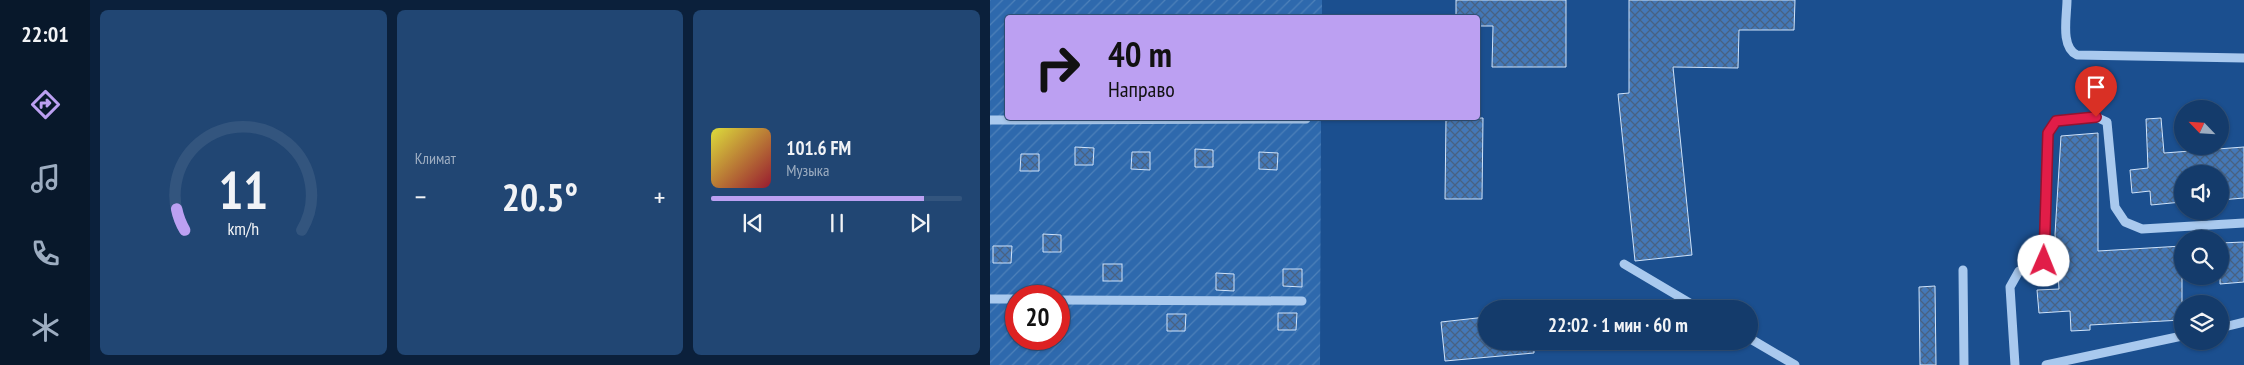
<!DOCTYPE html>
<html lang="ru">
<head>
<meta charset="utf-8">
<style>
	body { margin:0; font-family:"PT Sans Narrow",sans-serif; background:#214673; color:#f1f3f6; height:100vh; display:flex; flex-direction:column; font-size:19px; white-space:nowrap }
	* { box-sizing:border-box; margin:0 }
	p { font-size:16px; color:#9dadc1 }
	.icon { flex:none; width:28px; height:28px; fill:none; stroke:currentColor; stroke-width:2; stroke-linecap:round; stroke-linejoin:round }
	.map { position:relative; flex:1; overflow:hidden }
	.details { display:flex; flex-direction:column; gap:10px; padding:10px; background:#0b203b; width:900px }
	.details>* { flex:none }
	.banner { position:absolute; left:15px; top:15px; width:475px; height:105px; border-radius:5px; box-shadow:0 1px 4px #0004,0 0 0 1px #33557e; background:#bca0f2; color:#111; overflow:hidden }
	.needle { width:32px; rotate:295deg }
	.controls { position:absolute; left:1184px; top:100px; display:grid; gap:10px }
	.controls a { display:grid; place-items:center; width:55px; height:55px; border-radius:50%; background:#143b6b; box-shadow:0 1px 4px #0004,0 0 0 1px #33557e; font-size:25px }
	.speed { position:absolute; left:15px; top:285px; display:flex; gap:10px; font-size:25px; font-weight:700; text-align:center }
	.speed>* { display:grid; place-content:center; width:65px; height:65px; border-radius:50%; background:#143b6b; box-shadow:0 1px 4px #0004,0 0 0 1px #33557e; line-height:1 }
	.speed .limit { border:8px solid #d22; background:#fff; color:#111 }
	.pin { position:absolute; display:grid; place-items:center; width:42px; height:42px; color:#fff; margin:-51px -21px; border-radius:50% 50% 50% 0; rotate:-45deg; box-shadow:0 0 5px #0007 }
	.pin .icon { rotate:45deg }
	.me { position:absolute; width:55px; margin:-28px; rotate:1deg; stroke-linejoin:round; filter:drop-shadow(0 0 4px #0008) }
	.turn { display:flex; align-items:center; gap:18px; height:105px; padding:0 20px; font-size:22px }
	.turn .icon { width:65px; height:65px; stroke-width:2.5 }
	.turn b { display:block; font-size:35px; line-height:42px }
	.big { font-size:38px; font-weight:700; line-height:1.1 }
	.details .tile { flex:1; display:flex; flex-direction:column; justify-content:center; gap:8px; min-width:0; padding:0 18px; border-radius:8px; background:#214673 }
	.details .dial { align-items:center; gap:0 }
	.dial svg { height:130px; overflow:visible; fill:none; stroke:#33557e; stroke-width:7; stroke-linecap:round; text-anchor:middle }
	.dial text { fill:#f1f3f6; stroke:none }
	.song { display:flex; align-items:center; gap:15px }
	.cover { width:60px; height:60px; border-radius:8px; background:linear-gradient(135deg,hsl(60 70% 55%),hsl(350 70% 35%)) }
	.played { height:5px; border-radius:2px; background:linear-gradient(90deg,#bca0f2 85%,#33557e 85%) }
	.keys { display:flex; justify-content:space-around; direction:ltr }
	.heat { display:flex; justify-content:space-between; align-items:center; font-size:28px; direction:ltr }
	.details .tiles { flex:1; display:grid; gap:10px; grid-template-columns:repeat(3,1fr) }
	.trip { position:absolute; left:488px; top:300px; width:280px; height:50px; border-radius:25px; background:#143b6b; box-shadow:0 1px 4px #0004,0 0 0 1px #33557e; font-weight:700; line-height:50px; text-align:center }
	main { display:flex; flex:1; min-height:0 }
	.tabs { display:flex; flex-direction:column; width:90px; justify-content:space-around; align-items:center; background:#08182b; color:#9dadc1 }
	.tabs .icon { width:35px; height:35px }
	.tabs .on { color:#bca0f2 }
	.tabs b { font-size:22px; color:#f1f3f6 }
	.map>svg:first-child { display:block }
</style>
</head>
<body>
<main>
<nav class="tabs">
<b>22:01</b>
<svg class="icon on" aria-label="directions" viewBox="0 0 24 24"><path d="M12 3l9 9-9 9-9-9zM9 14v-3h6M13 9l2 2-2 2"/></svg>
<svg class="icon" aria-label="music" viewBox="0 0 24 24"><path d="M9 18V5l10-2v13"/><circle cx="6" cy="18" r="3"/><circle cx="16" cy="16" r="3"/></svg>
<svg class="icon" aria-label="phone" viewBox="0 0 24 24"><path d="M5 4h4l2 5-3 2q2 4 5 5l2-3 5 2v4C11 20 4 13 5 4z"/></svg>
<svg class="icon" aria-label="climate" viewBox="0 0 24 24"><path d="M12 3v18M4 7l16 10M4 17L20 7"/></svg>
</nav>
<section class="details">
<div class="tiles">
<div class="tile dial"><svg viewBox="0 0 100 80">
<path d="M14 69A42 42 0 1 1 86 69"/>
<path d="M14 69A42 42 0 0 1 9 56" stroke="#bca0f2"/>
<text x="50" y="56" font-size="32" font-weight="700">11</text>
<text x="50" y="72" font-size="11">km/h</text>
</svg></div>
<div class="tile"><p>Климат</p>
<div class="heat"><a>−</a><b class="big">20.5°</b><a>+</a></div>
</div>
<div class="tile">
<div class="song"><i class="cover"></i><div><b>101.6 FM</b><p>Музыка</p></div></div>
<div class="played"></div>
<div class="keys"><svg class="icon" aria-label="previous" viewBox="0 0 24 24"><path d="M18 5L8 12l10 7zM5 5v14"/></svg><svg class="icon" aria-label="pause" viewBox="0 0 24 24"><path d="M8 5v14M16 5v14"/></svg><svg class="icon" aria-label="next" viewBox="0 0 24 24"><path d="M6 5l10 7-10 7zM19 5v14"/></svg></div>
</div>
</div>
</section>
<div class="map">
<svg width="1254" height="365" viewBox="0 0 1254 365">
	<defs>
		<pattern id="garden-furrows" width="10" height="10" patternUnits="userSpaceOnUse" patternTransform="scale(1.25)"><rect width="10" height="10" fill="#2e69ad"/><path d="M-1 1l2-2M0 10L10 0M9 11l2-2" fill="none" stroke="#4d80b9"/></pattern>
		<pattern id="building-cross-hatch" width="8" height="8" patternUnits="userSpaceOnUse" patternTransform="scale(1.25)"><rect width="8" height="8" fill="#4478b7"/><path d="M0 0l8 8M0 8l8-8" fill="none" stroke="#486282"/></pattern>
	</defs>
	<rect width="100%" height="100%" fill="#1b4f8f"/>
	<path fill="url(#garden-furrows)" fill-rule="evenodd" d="M0,0H332V17L18,18V118H331L330,365H0ZM26,296H69V339H26Z"/>
	<g fill="url(#building-cross-hatch)" stroke="#cfe3fa">
		<path d="M466,0H576V67H502L503,26H488V18H466Z"/>
		<path d="M639,0H805L804,30H749L748,68L683,67L702,255L645,261L628,94L639,93Z"/>
		<path d="M456,118H493L492,199H455Z"/>
		<path d="M1171,118L1174,153L1254,147V198L1230,200V174H1192V202L1161,205L1160,191L1142,193L1140,170L1158,168L1156,119Z"/>
		<path d="M1108,133V251L1192,246V320L1100,325V330L1081,331L1080,311L1049,313L1047,290L1069,289L1065,234L1071,136Z"/>
		<path d="M85,147L104,148L103,165H85Z"/>
		<path d="M205,149L223,150V167H205Z"/>
		<path d="M142,152H160V170L141,169Z"/>
		<path d="M269,152L288,153L287,170L269,169Z"/>
		<path d="M31,154H49V171H30Z"/>
		<path d="M53,234L71,235V252H53Z"/>
		<path d="M1254,242V282L1230,284V243Z"/>
		<path d="M3,246H22L21,263H3Z"/>
		<rect x="113" y="264" width="19" height="17"/>
		<path d="M293,269H312V287L293,286Z"/>
		<path d="M226,273L244,274V291L226,290Z"/>
		<path d="M945,286L946,365H930L929,287Z"/>
		<path d="M288,313H307L306,330H288Z"/>
		<path d="M177,314H196L195,331H177Z"/>
		<path d="M496,317V341H544V353L455,361L451,322Z"/>
	</g>
	<g fill="none" stroke-linecap="round" stroke-linejoin="round">
		<g stroke="#a9c9ee" stroke-width="9">
			<path d="M1077,0C1077,16 1070,47 1087,55L1254,58"/>
			<path d="M0,120L316,119"/>
			<path d="M634,264L710,309"/>
			<path d="M973,270L974,365"/>
			<path d="M0,299H26"/>
			<path d="M69,300L312,301"/>
			<path d="M1230,328L1254,322"/>
			<path d="M759,338L805,365"/>
			<path d="M1025,365L1020,287L1029,271L1048,269L1055,261L1058,133L1065,121L1106,117L1117,122L1125,207L1135,222L1152,229L1254,223"/>
			<path d="M1056,365L1192,336"/>
		</g>
	</g>
	<g fill="none" stroke-linecap="round" stroke-linejoin="round">
		<defs>
			<path id="route" d="M1054,261L1058,133L1066,121L1106,117"/>
		</defs>
		<use href="#route" stroke="#92132f" stroke-width="12"/>
		<use href="#route" stroke="#e11d48" stroke-width="9"/>
	</g>
</svg>
<div class="controls">
<a><svg class="needle" viewBox="-14 -14 28 28"><path d="M0-13l5 13h-10z" fill="#e53935"/><path d="M0 13l5-13h-10z" fill="#9dadc1"/></svg></a>
<a><svg class="icon" aria-label="sound" viewBox="0 0 24 24"><path d="M4 9h4l5-4v14l-5-4H4zM17 9q2 3 0 6"/></svg></a>
<a><svg class="icon" aria-label="search" viewBox="0 0 24 24"><circle cx="10" cy="10" r="6"/><path d="M15 15l6 6"/></svg></a>
<a><svg class="icon" aria-label="layers" viewBox="0 0 24 24"><path d="M12 4l9 5-9 5-9-5zM3 14l9 5 9-5"/></svg></a>
</div>
<div class="speed"><div class="limit">20</div></div>
<div class="pin" style="left:1106px;top:117px;background:#d93025"><svg class="icon" aria-label="arrive" viewBox="0 0 24 24"><path d="M6 21V4h12l-3 4 3 4H6"/></svg></div>
<svg class="me" style="left:1054px;top:261px" viewBox="-20 -20 40 40"><circle r="19" fill="#fff"/><path d="M0-13L10 11 0 6-10 11z" fill="#e11d48"/></svg>
<div class="trip">22:02 · 1 мин · 60 m</div>
<div class="banner">
<div class="turn"><svg class="icon" aria-label="right" viewBox="0 0 24 24"><path d="M7 20v-9h11M14 6l5 5-5 5"/></svg><div><b>40 m</b>Направо</div></div>
</div>
</div>
</main>
</body>
</html>
